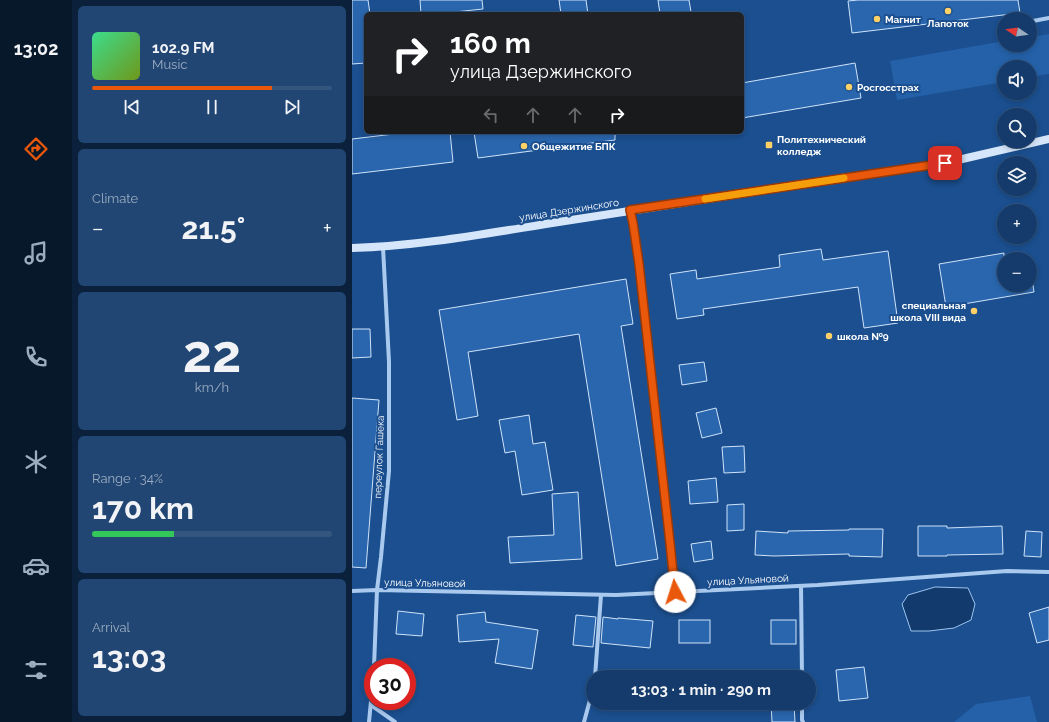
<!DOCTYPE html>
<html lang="en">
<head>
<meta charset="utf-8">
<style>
	body { margin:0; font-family:Raleway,sans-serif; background:#214673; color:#f1f3f6; height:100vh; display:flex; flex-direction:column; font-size:15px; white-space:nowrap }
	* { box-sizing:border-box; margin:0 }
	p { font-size:13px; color:#9dadc1 }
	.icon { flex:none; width:22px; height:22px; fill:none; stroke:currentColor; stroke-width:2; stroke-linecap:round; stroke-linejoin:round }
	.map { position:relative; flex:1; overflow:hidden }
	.details { display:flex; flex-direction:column; gap:6px; padding:6px; background:#0b203b; width:280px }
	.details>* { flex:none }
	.guide { position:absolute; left:12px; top:12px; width:380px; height:122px; border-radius:6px; box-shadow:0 2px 6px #0003,0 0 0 1px #33557e; background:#202124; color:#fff; overflow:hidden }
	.needle { width:26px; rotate:283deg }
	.buttons { position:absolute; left:645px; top:12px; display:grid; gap:8px }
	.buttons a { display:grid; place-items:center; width:40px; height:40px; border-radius:50%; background:#143b6b; box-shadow:0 2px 6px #0003,0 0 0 1px #33557e; font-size:20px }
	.speed { position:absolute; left:12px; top:658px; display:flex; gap:8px; font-size:20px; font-weight:700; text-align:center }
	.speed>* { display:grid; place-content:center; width:52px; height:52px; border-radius:50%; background:#143b6b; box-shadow:0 2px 6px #0003,0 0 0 1px #33557e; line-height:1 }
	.speed .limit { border:6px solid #d22; background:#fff; color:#111 }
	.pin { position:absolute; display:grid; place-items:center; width:34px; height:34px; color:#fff; margin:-17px; border-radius:8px; box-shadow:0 2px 6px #0006 }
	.me { position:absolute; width:44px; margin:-22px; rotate:355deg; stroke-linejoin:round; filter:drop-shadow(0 0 3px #0008) }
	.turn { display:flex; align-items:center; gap:14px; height:84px; padding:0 20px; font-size:18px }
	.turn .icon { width:52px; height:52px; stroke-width:2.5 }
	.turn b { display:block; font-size:28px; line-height:34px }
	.lanes { display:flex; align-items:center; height:38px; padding:0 20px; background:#0003; justify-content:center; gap:20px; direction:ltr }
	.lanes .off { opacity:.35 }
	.big { font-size:30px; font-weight:700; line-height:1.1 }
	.details .tile { flex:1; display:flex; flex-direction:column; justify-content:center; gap:6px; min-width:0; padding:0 14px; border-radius:6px; background:#214673 }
	.details .dial { align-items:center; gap:0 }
	.dial b { font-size:52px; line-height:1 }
	.song { display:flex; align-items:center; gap:12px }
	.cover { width:48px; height:48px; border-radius:6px; background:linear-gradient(135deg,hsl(150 70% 55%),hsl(80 70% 35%)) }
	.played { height:4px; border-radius:2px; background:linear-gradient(90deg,#ea580c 75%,#33557e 75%) }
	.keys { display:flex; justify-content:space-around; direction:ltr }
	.heat { display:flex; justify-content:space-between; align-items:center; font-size:22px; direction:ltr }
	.charge { height:6px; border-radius:3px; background:linear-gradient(90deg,#34c759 34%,#33557e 0) }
	.trip { position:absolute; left:234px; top:670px; width:230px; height:40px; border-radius:20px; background:#143b6b; box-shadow:0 2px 6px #0003,0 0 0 1px #33557e; font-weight:700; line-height:40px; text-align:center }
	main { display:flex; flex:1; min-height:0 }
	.tabs { display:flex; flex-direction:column; width:72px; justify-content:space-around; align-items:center; background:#08182b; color:#9dadc1 }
	.tabs .icon { width:28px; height:28px }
	.tabs .active { color:#ea580c }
	.tabs b { font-size:18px; color:#f1f3f6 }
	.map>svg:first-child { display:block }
</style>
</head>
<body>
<main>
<nav class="tabs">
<b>13:02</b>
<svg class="icon active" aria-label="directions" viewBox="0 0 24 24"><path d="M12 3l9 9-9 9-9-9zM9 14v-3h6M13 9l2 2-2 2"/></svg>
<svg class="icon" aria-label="music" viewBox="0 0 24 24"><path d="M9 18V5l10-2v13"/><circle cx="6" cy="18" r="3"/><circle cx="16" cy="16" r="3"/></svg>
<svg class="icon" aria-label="phone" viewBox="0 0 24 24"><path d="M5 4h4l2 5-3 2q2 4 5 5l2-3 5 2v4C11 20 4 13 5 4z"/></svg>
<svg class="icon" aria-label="climate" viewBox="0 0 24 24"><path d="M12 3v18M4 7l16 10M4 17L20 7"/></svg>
<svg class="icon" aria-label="car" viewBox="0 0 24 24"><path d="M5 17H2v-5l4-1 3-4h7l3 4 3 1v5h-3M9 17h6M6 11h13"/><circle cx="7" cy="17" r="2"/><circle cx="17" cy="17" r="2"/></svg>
<svg class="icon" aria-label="filters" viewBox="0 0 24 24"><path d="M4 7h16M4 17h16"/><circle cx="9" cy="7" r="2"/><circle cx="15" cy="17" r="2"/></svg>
</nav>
<section class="details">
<div class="tile">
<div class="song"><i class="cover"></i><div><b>102.9 FM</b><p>Music</p></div></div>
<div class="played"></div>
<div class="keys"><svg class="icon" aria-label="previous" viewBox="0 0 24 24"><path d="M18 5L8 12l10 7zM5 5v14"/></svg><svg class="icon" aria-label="pause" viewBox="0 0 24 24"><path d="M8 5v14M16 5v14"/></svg><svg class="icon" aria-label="next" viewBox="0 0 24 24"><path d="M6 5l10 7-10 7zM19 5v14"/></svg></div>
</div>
<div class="tile"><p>Climate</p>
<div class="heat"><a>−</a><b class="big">21.5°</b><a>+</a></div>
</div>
<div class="tile dial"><b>22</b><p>km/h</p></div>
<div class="tile"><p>Range · 34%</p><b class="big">170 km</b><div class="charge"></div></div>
<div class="tile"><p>Arrival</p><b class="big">13:03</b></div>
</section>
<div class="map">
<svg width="697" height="722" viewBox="0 0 697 722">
	<rect width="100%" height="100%" fill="#1b4f8f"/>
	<g fill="#2461a8">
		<path d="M697,34V74L678,77V67H652V82L545,100L538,61L652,41V45H678V37Z"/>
		<path d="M678,696L685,722H602L624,704Z"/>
	</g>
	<path fill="#123a6d" stroke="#9cc4f0" d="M583,587L616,588L623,604L619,620L602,628L577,631H559L550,604L556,595Z"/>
	<g fill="#2a66ad" stroke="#cfe3fa">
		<path d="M0,0H16L18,14H14V63L0,64Z"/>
		<path d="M68,0H130L131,9L83,14H69Z"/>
		<path d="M207,0H234L236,14H209Z"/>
		<path d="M306,0H337L339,12L328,14H308Z"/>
		<path d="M506,0H666L668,13L500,33L496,1Z"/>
		<path d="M503,63L509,98L390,118V83Z"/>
		<path d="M59,132H98L101,162L0,174V139Z"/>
		<path d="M122,132H263V140L126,158Z"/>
		<path d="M469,249L471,260L536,251L546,323L512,328L506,287L351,309L352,315L325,319L318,274L344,270L345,279L428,267L427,255Z"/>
		<path d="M652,253V285H681L682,292L594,307L587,264Z"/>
		<path d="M274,279L281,324L269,326L306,559L264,566L227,334L116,352L126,416L105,420L87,310Z"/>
		<path d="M0,329H18L19,357L0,358Z"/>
		<path d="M352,362L355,381L330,385L327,365Z"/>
		<path d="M0,398L27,400L14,568L0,567Z"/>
		<path d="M364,408L370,433L350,438L344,413Z"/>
		<path d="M177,415L181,444L193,442L201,490L170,495L163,451L153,453L147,420Z"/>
		<path d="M392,446L393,472L372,473L370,447Z"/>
		<path d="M364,478L366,502L338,504L336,481Z"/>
		<path d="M226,492L230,559L158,563L156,537L202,535L200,494Z"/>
		<path d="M392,504V530L375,531V505Z"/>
		<path d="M566,526H595V528L650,526L651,554L595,555V556H566Z"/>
		<path d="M497,529H531L530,557L497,556V554L422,556L403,555L404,531L436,533V531L497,530Z"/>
		<path d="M674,531L690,532L689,557L672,556Z"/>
		<path d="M359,541L361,559L342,562L339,544Z"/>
		<path d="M697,607V640L685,643L677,613Z"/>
		<path d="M46,611L72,614L70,636L44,634Z"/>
		<path d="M133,612L134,622L186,630L180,669L143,663L147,639L107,642L105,615Z"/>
		<path d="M224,615L244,617L241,647L221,645Z"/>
		<path d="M251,617L266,619V618L301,621L298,648L249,643Z"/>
		<rect x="327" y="620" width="31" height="23"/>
		<rect x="419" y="620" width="25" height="24"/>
		<path d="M512,667L516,698L487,701L484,670Z"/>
		<path d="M419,703H442L443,722H420Z"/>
	</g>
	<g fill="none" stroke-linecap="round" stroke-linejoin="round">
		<g stroke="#a9c9ee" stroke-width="4">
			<path d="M681,21L697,18"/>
			<path d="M279,211L281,223L287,264L320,559L323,592"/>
			<path d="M449,586L450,677"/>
			<path d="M0,591L25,590L264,595L466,585L655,571L697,572"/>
			<path d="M22,667L25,590L29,557L37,471V362L31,247"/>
			<path d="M243,677L249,595"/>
			<path d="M450,703V720L451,722"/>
			<path d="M19,705L43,722"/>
			<path d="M17,722L21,680"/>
			<path d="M232,722L241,689"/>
		</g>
		<path stroke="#d6e6fa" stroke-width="8" d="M0,248C71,246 142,232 213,221C308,206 402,192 497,177L593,163L697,139"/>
	</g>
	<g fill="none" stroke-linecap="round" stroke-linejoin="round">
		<defs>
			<path id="route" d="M323,592L318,543L287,264L281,223L278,210L593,163"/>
		</defs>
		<use href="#route" stroke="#983908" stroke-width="10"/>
		<use href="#route" stroke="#ea580c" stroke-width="7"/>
		<path stroke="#f59e0b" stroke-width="7" d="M353,199L492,178"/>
	</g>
	<g fill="#ffd166" stroke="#1b4f8f" stroke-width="1.5">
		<circle cx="596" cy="11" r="4"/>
		<circle cx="525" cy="19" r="4"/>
		<circle cx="497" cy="87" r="4"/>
		<rect x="413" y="141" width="8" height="8" rx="2"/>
		<circle cx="172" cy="146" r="4"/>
		<circle cx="622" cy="311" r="4"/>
		<circle cx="477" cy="336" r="4"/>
	</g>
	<g text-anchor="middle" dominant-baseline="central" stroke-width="4" stroke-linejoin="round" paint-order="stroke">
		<g font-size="10" font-weight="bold" fill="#fff" stroke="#1b4f8f" text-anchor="start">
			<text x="533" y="19">Магнит</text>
			<text x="596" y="23" text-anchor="middle">Лапоток</text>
			<text x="505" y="87">Росгосстрах</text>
			<text x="425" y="139">Политехнический<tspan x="425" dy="12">колледж</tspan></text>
			<text x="180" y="146">Общежитие БПК</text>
			<text x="614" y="305" text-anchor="end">специальная<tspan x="614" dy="12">школа VIII вида</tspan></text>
			<text x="485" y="336">школа №9</text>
		</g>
		<g font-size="10" fill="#fff" stroke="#1b4f8f">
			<text transform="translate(217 210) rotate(-9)">улица Дзержинского</text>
			<text transform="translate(27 457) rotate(-88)">переулок Гашека</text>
			<text transform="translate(396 580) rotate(-3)">улица Ульяновой</text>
			<text transform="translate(73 583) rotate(1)">улица Ульяновой</text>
		</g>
	</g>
</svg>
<div class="buttons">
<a><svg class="needle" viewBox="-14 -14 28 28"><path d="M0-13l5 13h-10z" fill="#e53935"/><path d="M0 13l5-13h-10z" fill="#9dadc1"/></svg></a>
<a><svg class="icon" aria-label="sound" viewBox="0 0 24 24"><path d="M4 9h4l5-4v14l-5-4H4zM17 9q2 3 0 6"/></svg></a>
<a><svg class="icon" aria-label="search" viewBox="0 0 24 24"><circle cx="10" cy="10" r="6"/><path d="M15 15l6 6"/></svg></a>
<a><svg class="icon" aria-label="layers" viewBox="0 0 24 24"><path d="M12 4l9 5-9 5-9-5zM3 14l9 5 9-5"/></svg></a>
<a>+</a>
<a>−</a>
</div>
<div class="speed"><div class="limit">30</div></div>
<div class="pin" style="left:593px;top:163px;background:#d93025"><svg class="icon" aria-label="arrive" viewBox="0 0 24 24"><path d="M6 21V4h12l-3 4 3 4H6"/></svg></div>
<svg class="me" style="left:323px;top:592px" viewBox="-20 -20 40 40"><circle r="19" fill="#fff"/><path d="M0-13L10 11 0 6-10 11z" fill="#ea580c"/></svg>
<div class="trip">13:03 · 1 min · 290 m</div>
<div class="guide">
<div class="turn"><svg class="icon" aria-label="right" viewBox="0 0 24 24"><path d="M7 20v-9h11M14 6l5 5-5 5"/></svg><div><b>160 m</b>улица Дзержинского</div></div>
<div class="lanes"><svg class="icon off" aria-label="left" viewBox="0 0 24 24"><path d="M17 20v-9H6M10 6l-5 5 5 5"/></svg><svg class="icon off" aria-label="ahead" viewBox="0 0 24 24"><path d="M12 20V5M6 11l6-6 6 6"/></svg><svg class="icon off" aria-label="ahead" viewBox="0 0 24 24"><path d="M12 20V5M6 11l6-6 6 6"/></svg><svg class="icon" aria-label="right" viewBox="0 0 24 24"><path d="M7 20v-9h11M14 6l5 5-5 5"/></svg></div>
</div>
</div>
</main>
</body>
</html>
